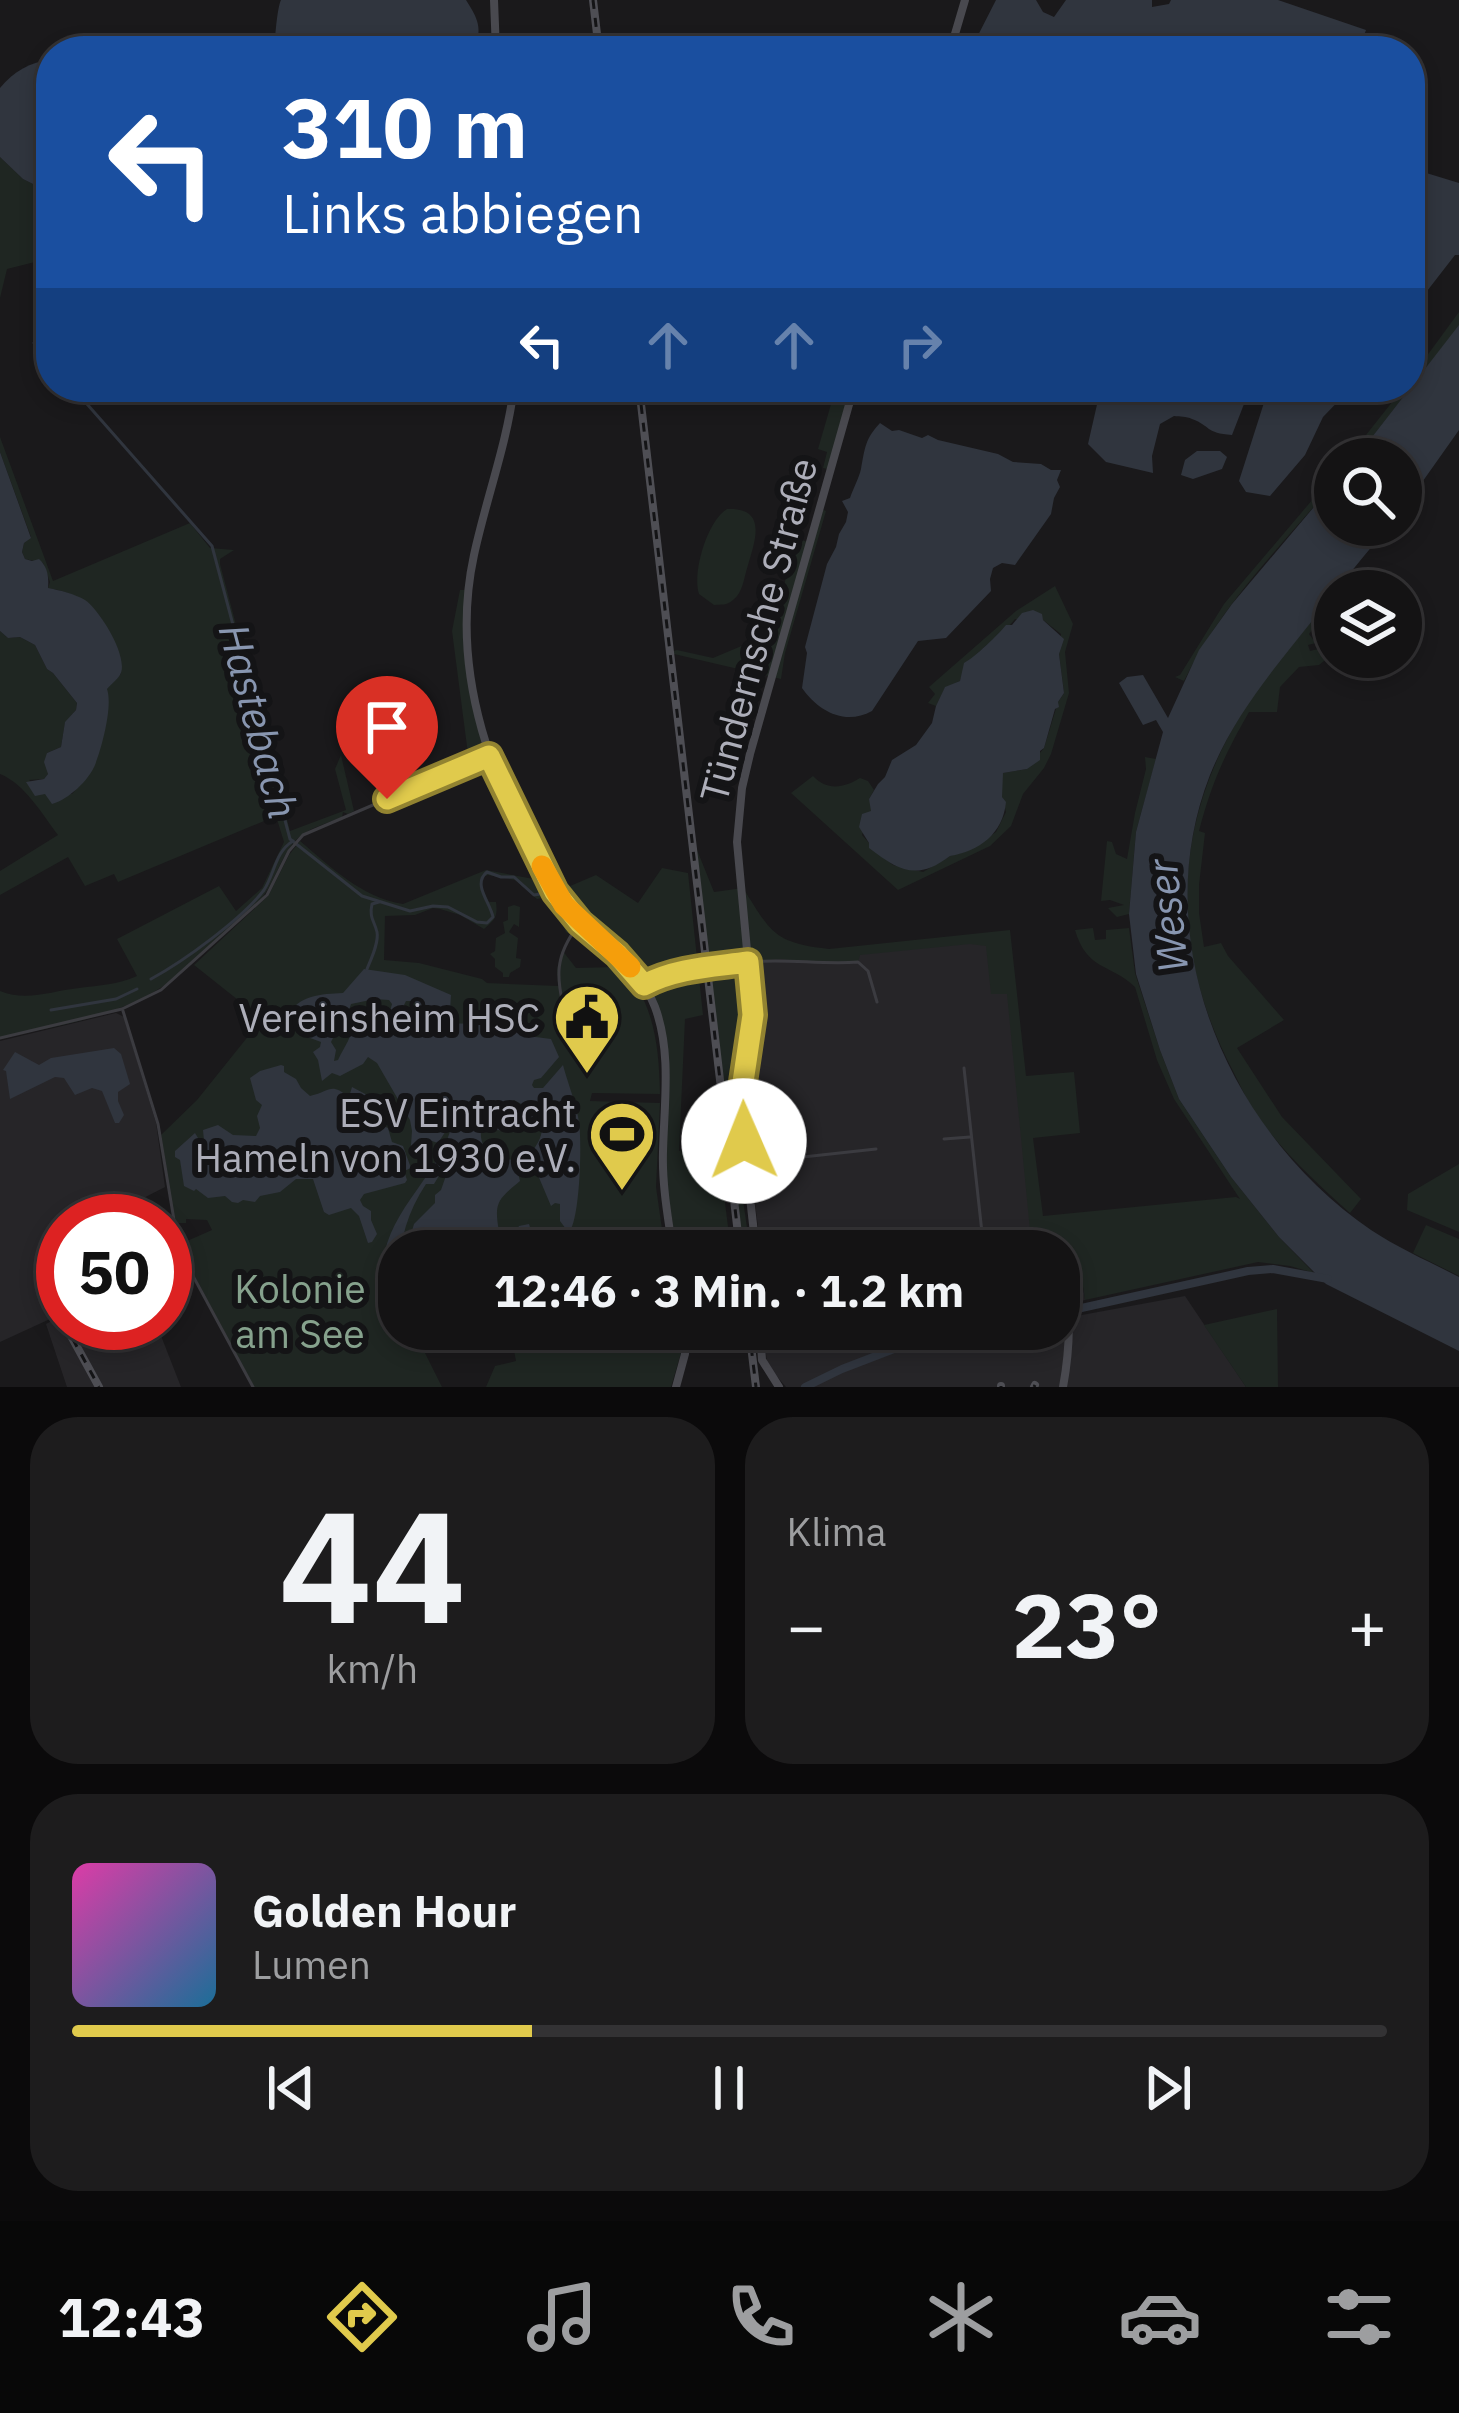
<!DOCTYPE html>
<html lang="de">
<head>
<meta charset="utf-8">
<style>
	body { margin:0; font-family:"IBM Plex Sans",sans-serif; background:#1d1c1d; color:#f1f3f6; height:100vh; display:flex; flex-direction:column; font-size:45px; white-space:nowrap }
	* { box-sizing:border-box; margin:0 }
	p { font-size:39px; color:#9d9ea0 }
	.icon { flex:none; width:66px; height:66px; fill:none; stroke:currentColor; stroke-width:2; stroke-linecap:round; stroke-linejoin:round }
	.map { position:relative; height:1387px; overflow:hidden }
	.details { display:flex; flex-direction:column; gap:30px; padding:30px; background:#0b0a0b; flex:1 }
	.details>* { flex:none }
	.banner { position:absolute; left:36px; top:36px; width:1389px; height:366px; border-radius:48px; box-shadow:0 6px 18px #0003,0 0 0 3px #333234; background:#1a4fa0; color:#fff; overflow:hidden }
	.controls { position:absolute; left:1314px; top:438px; display:grid; gap:24px }
	.controls a { display:grid; place-items:center; width:108px; height:108px; border-radius:50%; background:#141314; box-shadow:0 6px 18px #0003,0 0 0 3px #333234; font-size:60px }
	.speed { position:absolute; left:36px; top:1194px; display:flex; gap:24px; font-size:60px; font-weight:700; text-align:center }
	.speed>* { display:grid; place-content:center; width:156px; height:156px; border-radius:50%; background:#141314; box-shadow:0 6px 18px #0003,0 0 0 3px #333234; line-height:1 }
	.speed .limit { border:18px solid #d22; background:#fff; color:#111 }
	.pin { position:absolute; display:grid; place-items:center; width:102px; height:102px; color:#fff; margin:-123px -51px; border-radius:50% 50% 50% 0; rotate:-45deg; box-shadow:0 0 12px #0007 }
	.pin .icon { rotate:45deg }
	.me { position:absolute; width:132px; margin:-66px; rotate:359deg; stroke-linejoin:round; filter:drop-shadow(0 0 9px #0008) }
	.turn { display:flex; align-items:center; gap:42px; height:252px; padding:0 48px; font-size:54px }
	.turn .icon { width:156px; height:156px; stroke-width:2.5 }
	.turn b { display:block; font-size:84px; line-height:102px }
	.lanes { display:flex; align-items:center; height:114px; padding:0 48px; background:#0003; justify-content:center; gap:60px; direction:ltr }
	.lanes .off { opacity:.35 }
	.big { font-size:90px; font-weight:700; line-height:1.1 }
	.details .widget { flex:1; display:flex; flex-direction:column; justify-content:center; gap:18px; min-width:0; padding:0 42px; border-radius:48px; background:#1d1c1d }
	.details .dial { align-items:center; gap:0 }
	.dial b { font-size:156px; line-height:1 }
	.song { display:flex; align-items:center; gap:36px }
	.cover { width:144px; height:144px; border-radius:18px; background:linear-gradient(135deg,hsl(320 70% 55%),hsl(200 70% 35%)) }
	.played { height:12px; border-radius:6px; background:linear-gradient(90deg,#e0ca4c 35%,#333234 35%) }
	.keys { display:flex; justify-content:space-around; direction:ltr }
	.heat { display:flex; justify-content:space-between; align-items:center; font-size:66px; direction:ltr }
	.details .tiles { flex:1; display:grid; gap:30px; grid-template-columns:1fr 1fr }
	.widget:last-child { grid-column:span 2 }
	.trip { position:absolute; left:378px; top:1230px; width:702px; height:120px; border-radius:48px; background:#141314; box-shadow:0 6px 18px #0003,0 0 0 3px #333234; font-weight:700; line-height:120px; text-align:center }
	.dock { display:flex; height:192px; justify-content:space-around; align-items:center; background:#080808; color:#9d9ea0 }
	.dock .icon { width:84px; height:84px }
	.dock .current { color:#e0ca4c }
	.dock b { font-size:54px; color:#f1f3f6 }
	.map>svg:first-child { display:block }
</style>
</head>
<body>
<div class="map">
<svg width="1459" height="1387" viewBox="0 0 1459 1387">
	<rect width="100%" height="100%" fill="#1a191b"/>
	<g fill="#262528">
		<path d="M1007,936L1044,1243L1055,1251H761L743,1107L758,1018L754,956Z"/>
		<path d="M116,1013L124,1017L156,1123L165,1187L120,1210L86,1218V1221H63V1313L0,1342V1041Z"/>
		<path d="M1059,1254L1072,1274L1082,1280L1085,1300L1071,1304V1317L1185,1296L1246,1387H786L767,1365L764,1329H1059Z"/>
		<path d="M63,1315V1323H156L181,1387H67L46,1324Z"/>
	</g>
	<g fill="#1f2622" fill-rule="evenodd">
		<path d="M0,157L23,179L51,193V258L7,269L0,298Z"/>
		<path d="M1459,312V326L1355,459H1347L1404,387H1410V379Z"/>
		<path d="M836,387H851L828,469L823,468L827,452L818,449Z"/>
		<path d="M0,437L53,581L190,523L210,548L234,550L220,559V564L290,831L346,810L335,769L341,755L354,811L348,814L343,812L342,817C328,823 308,828 297,839C281,855 276,881 261,899C228,927 198,963 162,987C115,1017 55,1027 0,1038V991C27,1002 51,991 79,988C100,985 117,985 137,976L117,939L219,886L236,911L262,888L284,842L276,816L118,882L114,874L85,886L68,857L0,895V871L58,835C42,814 25,784 0,774V631L8,638L20,637L35,645L47,669L53,673L77,703L76,710L65,723L61,747L47,753L48,774L44,779L29,780L45,794H72L82,782L108,695L106,689L121,674C108,626 103,598 48,588L50,582L43,563L25,559L22,552L24,543L31,537L0,452Z"/>
		<path d="M1335,473V482C1282,545 1220,606 1184,681L1175,677L1180,675L1224,604Z"/>
		<path d="M819,508L826,511L785,653L781,679L674,654V651L677,650L713,658L770,634L797,539L809,542Z"/>
		<path d="M727,509C768,507 755,541 748,565C744,577 743,593 733,600C726,606 722,604 714,605L699,594C692,573 707,521 727,509Z"/>
		<path d="M1055,586L1073,624L1065,652L1069,693L1051,754L1044,768L1023,794L1011,826L990,846L898,890L791,793L813,776C827,791 844,788 860,778L868,781L874,790L869,799L873,806L862,835L876,851L893,865L923,872L950,856L967,851L996,832L1006,812L1002,797V773L1027,769L1044,748L1058,702L1064,693L1059,654L1061,634L1043,620L1015,619C998,641 969,651 960,681L945,688L936,706L928,703L935,694L929,687L1016,611Z"/>
		<path d="M460,590H468L467,662L489,756L556,892L596,875L638,903L662,868L688,873L703,1015L685,1019L679,1151L720,1138L721,1153L719,1154L731,1251H677L667,1188H664V1047L644,985L581,923L555,892L550,896C564,906 569,920 581,932C592,943 607,950 618,962C654,1000 659,1044 660,1094L592,1093L590,1101L660,1103L656,1187L662,1229L579,1232L554,1241L555,1249L578,1248V1251H399V1329H413L442,1387H254L180,1249L178,1245L212,1230L207,1220L186,1219V1223H175L161,1135L197,1100L262,1019L194,965L268,896L289,855L300,841C332,868 361,897 403,904L486,870L539,880L482,765L473,768L472,765L480,759L468,754L452,631ZM488,875L515,880L537,899L549,897L566,932L577,939L583,937C596,944 611,954 617,967L576,968L562,950L557,969L558,986L487,983L482,979L419,963L384,960L385,916L415,915L433,908L440,909L460,915L484,929C495,920 498,917 496,902H489L481,886L483,877Z"/>
		<path d="M1335,592V601L1309,634L1316,643L1308,645L1310,651L1330,646L1329,657L1319,665L1299,667L1280,687L1277,712H1249C1224,756 1212,782 1199,831L1205,833L1199,885V913L1204,947L1221,943L1228,956L1284,1020L1237,1048L1282,1117L1361,1199L1350,1213C1319,1185 1286,1155 1261,1121C1250,1107 1242,1089 1234,1073C1171,954 1170,832 1240,716C1266,672 1303,632 1335,592Z"/>
		<path d="M1145,757L1156,759L1136,832L1129,914L1117,917L1108,908L1124,905L1110,900L1101,901L1107,841L1112,842L1116,854L1127,859L1135,813L1146,769Z"/>
		<path d="M695,845L714,892L743,888C771,932 773,943 829,949L1010,930L1026,1076L1074,1072L1080,1133L1033,1138L1043,1216L1236,1197L1240,1199L1174,1099L1157,1060L1135,987C1110,963 1087,971 1075,930L1093,928L1095,940L1106,939V930L1129,928L1135,973L1160,1050L1179,1099L1231,1177L1279,1237L1314,1273L1290,1266L1258,1262L1085,1300L1082,1280L1072,1274L1059,1251L1044,1243L1042,1251H1032L1007,994H991L986,946L970,944L860,955L858,962L825,964L781,959L709,967Z"/>
		<path d="M514,905L520,907L519,927L514,924L509,932L518,938L516,958L521,959L520,967L510,973L509,977H503V973L495,967V959L490,954L495,951L496,938L505,933L503,922L508,920V907Z"/>
		<path d="M710,971C728,973 739,978 745,996C757,1032 734,1073 734,1109C734,1156 745,1205 750,1251H741Z"/>
		<path d="M1459,1164V1232L1407,1210L1408,1194Z"/>
		<path d="M1426,1225L1459,1239V1276L1413,1253Z"/>
		<path d="M1277,1309L1278,1387H1246L1204,1325Z"/>
		<path d="M510,1329H684L683,1346L671,1387H486L495,1366L516,1361Z"/>
	</g>
	<g fill="#30353e" fill-rule="evenodd">
		<path d="M281,0H466C478,19 483,28 474,51H274C275,39 277,8 281,0Z"/>
		<path d="M996,0H1036L1043,12L1054,17L1066,0H1152V7L1169,4L1171,0H1278L1366,30L1358,51H970Z"/>
		<path d="M51,60V193L23,179L0,157V88C14,71 30,62 51,60Z"/>
		<path d="M1410,168L1459,183V255H1455L1410,313Z"/>
		<path d="M1459,325V430L1401,512V459H1355Z"/>
		<path d="M1101,387H1240L1245,393L1244,404L1232,435C1205,433 1211,426 1192,419C1186,416 1180,417 1174,416L1160,424L1152,456L1153,473L1106,462L1088,444Z"/>
		<path d="M1269,387H1352L1323,417L1305,455L1270,496L1246,492L1239,481Z"/>
		<path d="M880,423L892,431L899,430L922,438L928,435L938,440L998,454L1013,462L1041,464L1051,470H1061L1057,480L1060,487L1054,498L1051,514L1015,565L1002,563L993,568L990,579L991,591L946,638L918,641L872,711C845,726 818,711 802,688L807,653L805,647L827,564L836,547L839,534L846,522L848,512L842,501L850,498C853,489 859,478 861,469C865,448 865,439 880,423Z"/>
		<path d="M1197,451H1220L1227,457L1222,469L1193,479L1181,475L1185,460Z"/>
		<path d="M0,452L31,538L24,543L22,552L25,559L32,561L39,559C48,567 49,578 48,588C59,590 75,594 85,600C99,609 130,658 120,675C117,680 111,684 107,689C113,706 102,747 95,765C89,780 68,800 52,804L45,794L35,796L26,782L44,779L48,774L44,762L47,753L61,747L65,722L76,710L77,703L53,673L47,669L35,645L20,637L8,638L0,631Z"/>
		<path d="M1335,482V525H1391C1364,554 1340,586 1316,616C1276,666 1234,715 1210,775C1145,940 1228,1132 1371,1230C1398,1248 1430,1262 1459,1277V1351L1326,1284L1279,1237L1231,1177L1179,1099L1160,1050L1136,974L1129,914L1136,832L1163,732L1156,720L1143,725L1119,683L1127,677L1143,675L1168,718L1199,650L1232,604Z"/>
		<path d="M1033,610L1042,614L1043,620L1064,639L1059,654L1064,693L1058,702L1059,707L1055,709L1044,748L1040,751V760L1027,769L1003,773L1002,797L1006,802C1003,834 979,851 950,856C917,881 899,871 869,848V843L859,827L862,814L871,811L869,799L878,784L885,777L892,760L916,745L932,723L936,706L945,687L960,681L964,663C974,658 999,634 1006,625H1012L1022,613Z"/>
		<path d="M364,969L405,975L451,995L450,1011L419,1010L414,1001H406L404,1005L414,1023L502,1024L528,1036L551,1039L559,1057L541,1078L534,1080L532,1085L534,1088H543L563,1065C568,1084 576,1103 579,1122C582,1143 580,1211 571,1229H566L560,1221V1204L555,1203L551,1206L532,1161C530,1150 538,1146 541,1135C543,1127 541,1123 546,1116H541L526,1128L520,1117L525,1106L514,1100L507,1105L504,1111L510,1122L508,1132L487,1128L481,1131C479,1152 497,1159 515,1160L520,1181C497,1200 494,1203 499,1231L505,1232L510,1241L519,1226L529,1224L534,1241L529,1251H406L414,1224L435,1203V1195L441,1190L450,1164L448,1161L434,1184H426C408,1211 399,1241 399,1271L383,1263C389,1207 443,1173 453,1120L438,1143L429,1140L420,1150L413,1149L411,1145L412,1131L410,1120L377,1063L368,1057L363,1064L340,1076L332,1073L322,1081L318,1060L313,1052L320,1047L321,1042L302,1035L287,1016C299,995 321,994 343,993ZM375,999L389,1000L392,1004L390,1011L383,1014C354,1006 357,1020 348,1041C345,1047 341,1053 338,1060L334,1061L336,1050L331,1042L333,1038L330,1037L327,1028L330,1019L338,1016L340,1009L349,1010L351,1004Z"/>
		<path d="M114,1048L121,1054L130,1084L118,1092V1101L124,1115L119,1123H115L102,1091L92,1088L75,1095L64,1078L55,1077L10,1099L6,1071L3,1070L15,1052L39,1065L51,1058Z"/>
		<path d="M281,1065L284,1066V1072L296,1079L301,1088L310,1096C331,1091 330,1082 349,1097L352,1087L369,1096L376,1095L375,1109L381,1118L379,1124L388,1128L392,1142L403,1146L411,1168L404,1171L407,1180L405,1183L364,1194L360,1200L363,1206L371,1211V1220L377,1234L372,1242L368,1243L359,1216L351,1208L329,1215L324,1212L313,1179H296L280,1192L260,1196L255,1202L243,1200L238,1203L232,1202L225,1196L208,1198L196,1189L194,1191L184,1186L180,1160L175,1157V1151L195,1133L198,1138L199,1150L205,1151L203,1130L218,1125L233,1135L256,1136L260,1128L257,1116L262,1105L256,1100L250,1078L260,1071Z"/>
	</g>
	<g fill="none" stroke-linecap="round" stroke-linejoin="round">
		<g stroke="#30353e" stroke-width="3">
			<path d="M34,343L51,363"/>
			<path d="M72,387L212,546L290,839L362,896L410,911L433,906L448,907L477,922L487,923L493,917C490,902 472,884 487,872L501,877H514L534,895L547,893"/>
			<path d="M367,969C371,959 379,943 377,932C374,920 369,918 372,904L379,902"/>
			<path d="M151,979C184,961 242,919 264,890C275,873 275,852 293,841"/>
			<path d="M51,1010L116,999L137,989"/>
		</g>
		<g stroke="#30353e" stroke-width="8">
			<path d="M1059,1313L1248,1271L1273,1269L1328,1279"/>
			<path d="M805,1387L842,1369L907,1344L984,1329"/>
		</g>
		<g stroke="#3b3b40" stroke-width="3">
			<path d="M750,962C786,958 821,965 858,962L868,971L877,1002"/>
			<path d="M123,1011L158,1124L179,1250L253,1387"/>
			<path d="M566,1021C558,979 551,961 579,924"/>
			<path d="M0,1038L122,1009L161,990L267,895L289,851L303,835L485,757"/>
			<path d="M964,1068L984,1251"/>
			<path d="M944,1139L970,1137"/>
			<path d="M748,1163L876,1149"/>
		</g>
		<g stroke="#49494f" stroke-width="8">
			<path d="M494,0L496,51"/>
			<path d="M950,51L965,0"/>
			<path d="M514,387C507,444 486,499 474,555C448,675 494,789 555,892C581,937 636,956 655,1007C672,1053 664,1104 663,1152C662,1185 668,1218 673,1251"/>
			<path d="M644,985C676,968 712,967 747,962"/>
			<path d="M756,1251L740,1108L753,1015L737,842L742,788L750,754L854,387"/>
			<path d="M1059,1268C1074,1298 1069,1355 1063,1387"/>
			<path d="M760,1329L762,1360L779,1387"/>
			<path d="M676,1387L685,1354L687,1329"/>
		</g>
		<defs>
			<g id="rail">
				<path d="M593,0L599,51"/>
				<path d="M639,387L740,1251"/>
				<path d="M64,1323L99,1387"/>
				<path d="M749,1329L756,1387"/>
				<path d="M1001,1387V1386"/>
				<path d="M1034,1387L1035,1385"/>
			</g>
		</defs>
		<use href="#rail" stroke="#4e4e54" stroke-width="8"/>
		<use href="#rail" stroke="#141416" stroke-width="3" stroke-dasharray="9" stroke-linecap="butt"/>
	</g>
	<g fill="none" stroke-linecap="round" stroke-linejoin="round">
		<defs>
			<path id="route" d="M387,799L489,756L555,892L580,923L617,954L644,985C676,968 712,967 748,962L753,1015L740,1102L744,1141"/>
		</defs>
		<use href="#route" stroke="#928331" stroke-width="30"/>
		<use href="#route" stroke="#e0ca4c" stroke-width="21"/>
		<path stroke="#f59e0b" stroke-width="21" d="M542,866L564,905L630,967"/>
	</g>
	<defs>
		<symbol id="civic-pin" viewBox="-11 -11 22 30"><path d="M0 17L-7.5 6A9.5 9.5 0 1 1 7.5 6Z" fill="#e0ca4c" stroke="#141416"/><path d="M-.6-6.5H3V-4.5H.6V-3L4-1V1h2V6H-6V1h2V-1L-.6-3ZM-1.2 2.5V6h2.4V2.5Z" fill="#111"/></symbol>
		<symbol id="stadium-pin" viewBox="-11 -11 22 30"><path d="M0 17L-7.5 6A9.5 9.5 0 1 1 7.5 6Z" fill="#e0ca4c" stroke="#141416"/><path d="M0-5a6.5 5 0 1 0 0 10a6.5 5 0 1 0 0-10ZM-3.5-1.8h7v3.6h-7Z" fill="#111"/></symbol>
	</defs>
	<g fill-rule="evenodd">
		<use href="#civic-pin" x="549" y="979" width="76" height="104"/>
		<use href="#stadium-pin" x="584" y="1096" width="76" height="104"/>
	</g>
	<g text-anchor="middle" dominant-baseline="central" stroke-width="12" stroke-linejoin="round" paint-order="stroke">
		<g font-size="39" fill="#adaeb9" stroke="#141416">
			<text transform="translate(758 630) rotate(-75)">Tündernsche Straße</text>
		</g>
		<g font-size="39" fill="#adaeb9" stroke="#141416" text-anchor="end">
			<text x="540" y="1017">Vereinsheim HSC</text>
			<text x="576" y="1112">ESV Eintracht<tspan x="576" dy="45">Hameln von 1930 e.V.</tspan></text>
		</g>
		<g font-size="39" fill="#86a28d" stroke="#141416">
			<text x="300" y="1288">Kolonie<tspan x="300" dy="45">am See</tspan></text>
		</g>
		<g font-size="42" font-style="italic" fill="#8896b0" stroke="#141416">
			<text transform="translate(259 721) rotate(75)">Hastebach</text>
			<text transform="translate(1167 916) rotate(-96)">Weser</text>
		</g>
	</g>
</svg>
<div class="controls">
<a><svg class="icon" aria-label="search" viewBox="0 0 24 24"><circle cx="10" cy="10" r="6"/><path d="M15 15l6 6"/></svg></a>
<a><svg class="icon" aria-label="layers" viewBox="0 0 24 24"><path d="M12 4l9 5-9 5-9-5zM3 14l9 5 9-5"/></svg></a>
</div>
<div class="speed"><div class="limit">50</div></div>
<div class="pin" style="left:387px;top:799px;background:#d93025"><svg class="icon" aria-label="arrive" viewBox="0 0 24 24"><path d="M6 21V4h12l-3 4 3 4H6"/></svg></div>
<svg class="me" style="left:744px;top:1141px" viewBox="-20 -20 40 40"><circle r="19" fill="#fff"/><path d="M0-13L10 11 0 6-10 11z" fill="#e0ca4c"/></svg>
<div class="trip">12:46 · 3 Min. · 1.2 km</div>
<div class="banner">
<div class="turn"><svg class="icon" aria-label="left" viewBox="0 0 24 24"><path d="M17 20v-9H6M10 6l-5 5 5 5"/></svg><div><b>310 m</b>Links abbiegen</div></div>
<div class="lanes"><svg class="icon" aria-label="left" viewBox="0 0 24 24"><path d="M17 20v-9H6M10 6l-5 5 5 5"/></svg><svg class="icon off" aria-label="ahead" viewBox="0 0 24 24"><path d="M12 20V5M6 11l6-6 6 6"/></svg><svg class="icon off" aria-label="ahead" viewBox="0 0 24 24"><path d="M12 20V5M6 11l6-6 6 6"/></svg><svg class="icon off" aria-label="right" viewBox="0 0 24 24"><path d="M7 20v-9h11M14 6l5 5-5 5"/></svg></div>
</div>
</div>
<section class="details">
<div class="tiles">
<div class="widget dial"><b>44</b><p>km/h</p></div>
<div class="widget"><p>Klima</p>
<div class="heat"><a>−</a><b class="big">23°</b><a>+</a></div>
</div>
<div class="widget">
<div class="song"><i class="cover"></i><div><b>Golden Hour</b><p>Lumen</p></div></div>
<div class="played"></div>
<div class="keys"><svg class="icon" aria-label="previous" viewBox="0 0 24 24"><path d="M18 5L8 12l10 7zM5 5v14"/></svg><svg class="icon" aria-label="pause" viewBox="0 0 24 24"><path d="M8 5v14M16 5v14"/></svg><svg class="icon" aria-label="next" viewBox="0 0 24 24"><path d="M6 5l10 7-10 7zM19 5v14"/></svg></div>
</div>
</div>
</section>
<nav class="dock">
<b>12:43</b>
<svg class="icon current" aria-label="directions" viewBox="0 0 24 24"><path d="M12 3l9 9-9 9-9-9zM9 14v-3h6M13 9l2 2-2 2"/></svg>
<svg class="icon" aria-label="music" viewBox="0 0 24 24"><path d="M9 18V5l10-2v13"/><circle cx="6" cy="18" r="3"/><circle cx="16" cy="16" r="3"/></svg>
<svg class="icon" aria-label="phone" viewBox="0 0 24 24"><path d="M5 4h4l2 5-3 2q2 4 5 5l2-3 5 2v4C11 20 4 13 5 4z"/></svg>
<svg class="icon" aria-label="climate" viewBox="0 0 24 24"><path d="M12 3v18M4 7l16 10M4 17L20 7"/></svg>
<svg class="icon" aria-label="car" viewBox="0 0 24 24"><path d="M5 17H2v-5l4-1 3-4h7l3 4 3 1v5h-3M9 17h6M6 11h13"/><circle cx="7" cy="17" r="2"/><circle cx="17" cy="17" r="2"/></svg>
<svg class="icon" aria-label="filters" viewBox="0 0 24 24"><path d="M4 7h16M4 17h16"/><circle cx="9" cy="7" r="2"/><circle cx="15" cy="17" r="2"/></svg>
</nav>
</body>
</html>
